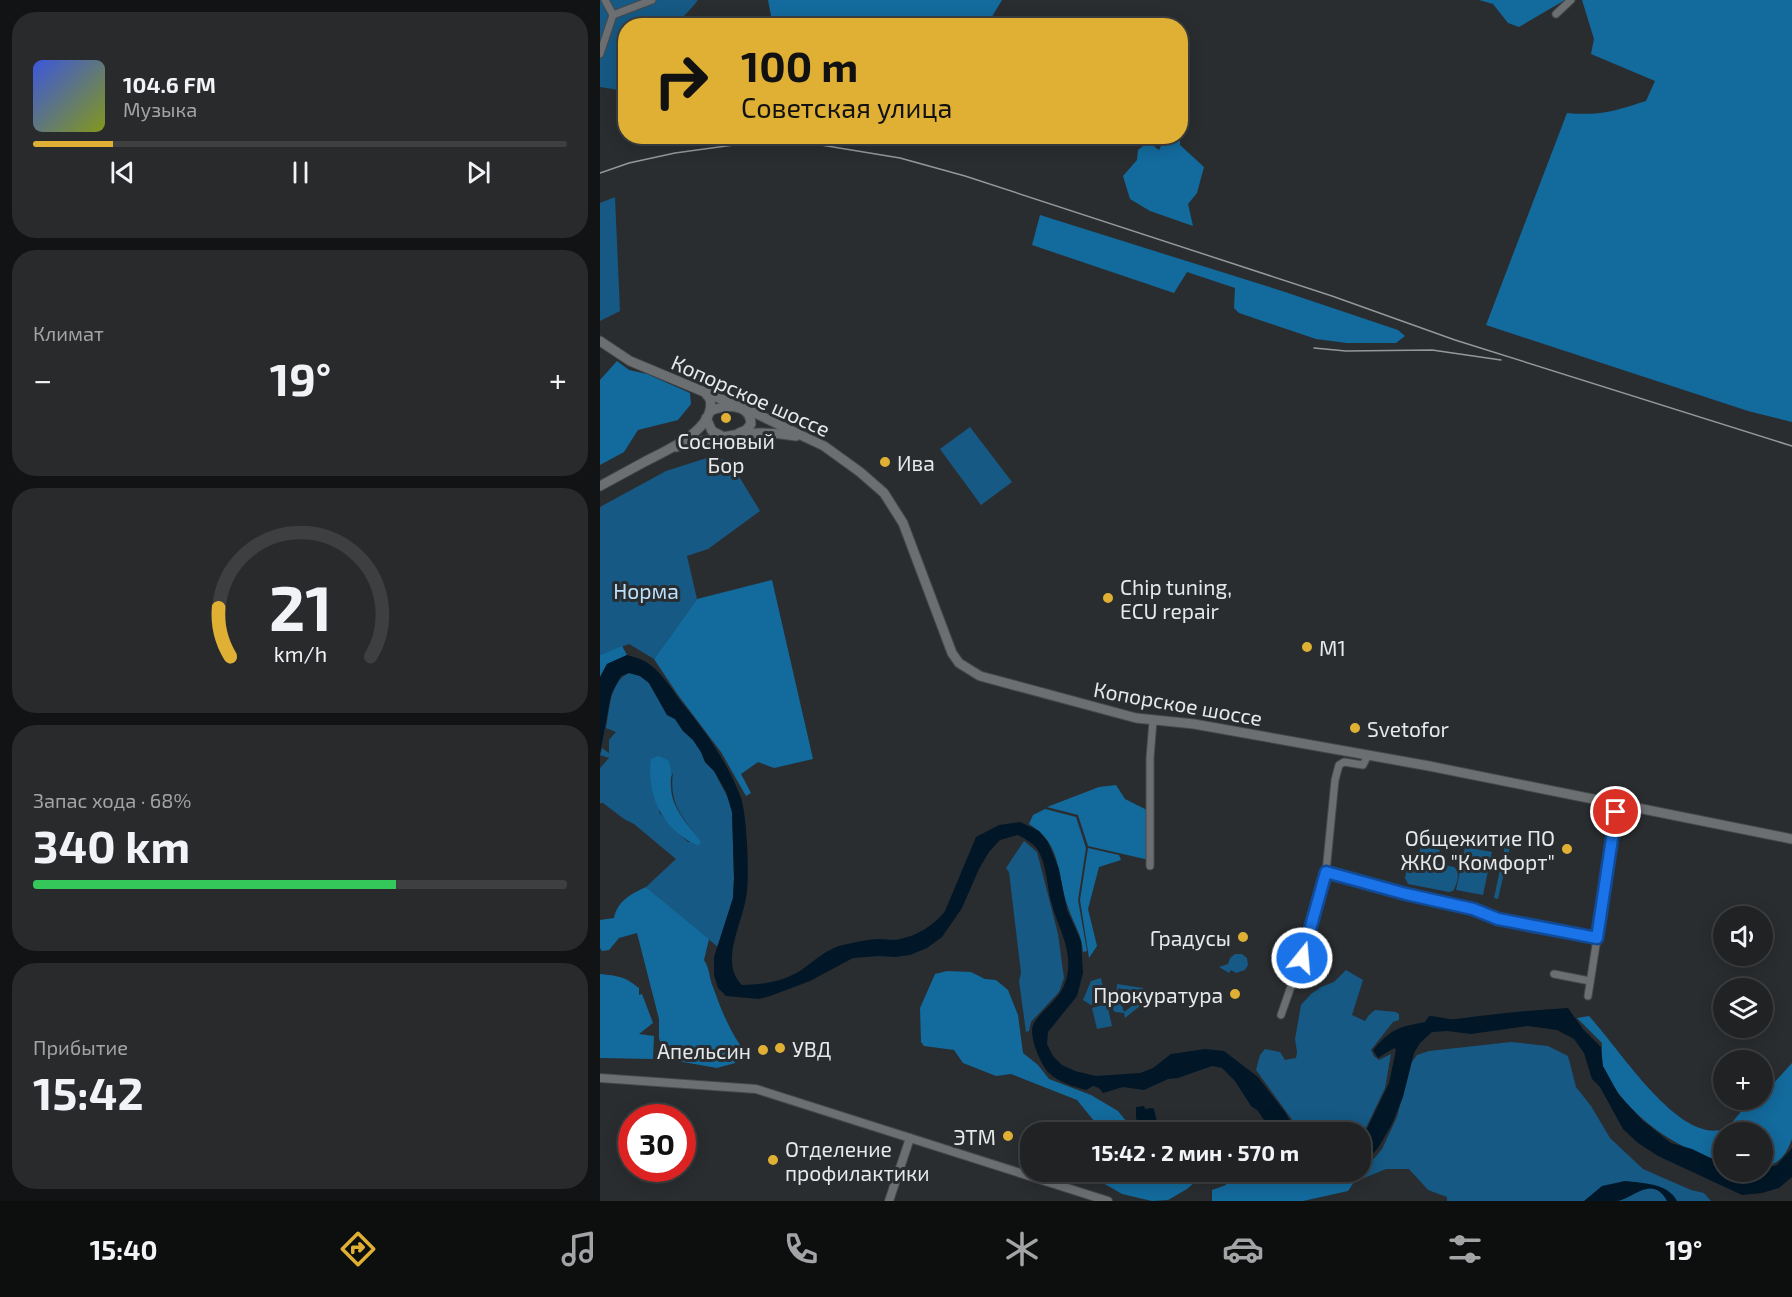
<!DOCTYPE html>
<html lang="ru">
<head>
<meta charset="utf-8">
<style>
	body { margin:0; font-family:"Exo 2",sans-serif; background:#282a2c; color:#f1f3f6; height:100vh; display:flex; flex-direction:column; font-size:22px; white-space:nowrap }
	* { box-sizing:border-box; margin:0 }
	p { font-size:20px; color:#a2a4a6 }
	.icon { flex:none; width:33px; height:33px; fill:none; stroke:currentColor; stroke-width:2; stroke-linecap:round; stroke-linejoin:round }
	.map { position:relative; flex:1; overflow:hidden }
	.side { display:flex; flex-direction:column; gap:12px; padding:12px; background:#121314; width:600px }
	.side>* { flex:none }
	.top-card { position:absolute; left:18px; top:18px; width:570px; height:126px; border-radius:24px; box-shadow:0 3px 15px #0003,0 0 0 2px #3d3f41; background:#dfb034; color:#111; overflow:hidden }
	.fabs { position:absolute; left:1113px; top:906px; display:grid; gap:12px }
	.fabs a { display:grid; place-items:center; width:60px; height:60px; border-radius:50%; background:#202224; box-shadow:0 3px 15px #0003,0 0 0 2px #3d3f41; font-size:30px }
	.speed { position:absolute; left:18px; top:1104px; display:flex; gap:12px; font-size:30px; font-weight:700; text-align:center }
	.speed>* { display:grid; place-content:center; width:78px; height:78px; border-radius:50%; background:#202224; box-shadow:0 3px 15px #0003,0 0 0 2px #3d3f41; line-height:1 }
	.speed .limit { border:9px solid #d22; background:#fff; color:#111 }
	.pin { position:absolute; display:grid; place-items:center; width:51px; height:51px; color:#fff; margin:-26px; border:3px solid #fff; border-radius:50%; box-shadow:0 2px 6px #0007 }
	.me { position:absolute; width:66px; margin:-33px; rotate:17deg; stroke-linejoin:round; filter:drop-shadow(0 0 4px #0008) }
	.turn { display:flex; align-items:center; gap:21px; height:126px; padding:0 24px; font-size:27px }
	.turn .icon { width:78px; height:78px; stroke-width:2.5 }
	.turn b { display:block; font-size:42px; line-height:51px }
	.big { font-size:45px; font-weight:700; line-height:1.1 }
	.side .widget { flex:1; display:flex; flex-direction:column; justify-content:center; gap:9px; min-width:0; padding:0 21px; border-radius:24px; background:#282a2c }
	.side .dial { align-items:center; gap:0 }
	.dial svg { height:156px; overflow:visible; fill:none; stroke:#3d3f41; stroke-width:7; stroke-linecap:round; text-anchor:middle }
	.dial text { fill:#f1f3f6; stroke:none }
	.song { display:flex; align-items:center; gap:18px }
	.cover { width:72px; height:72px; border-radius:9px; background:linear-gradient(135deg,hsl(230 70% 55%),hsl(70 70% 35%)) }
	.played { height:6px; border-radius:3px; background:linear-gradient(90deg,#dfb034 15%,#3d3f41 15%) }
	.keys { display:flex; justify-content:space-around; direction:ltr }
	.heat { display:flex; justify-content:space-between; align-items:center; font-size:33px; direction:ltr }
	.charge { height:9px; border-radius:4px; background:linear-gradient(90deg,#34c759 68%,#3d3f41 0) }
	.trip { position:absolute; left:420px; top:1122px; width:351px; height:60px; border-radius:24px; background:#202224; box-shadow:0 3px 15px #0003,0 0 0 2px #3d3f41; font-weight:700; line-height:60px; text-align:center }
	.tabs { display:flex; height:96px; justify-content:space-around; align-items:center; background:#0d0e0e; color:#a2a4a6 }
	.tabs .icon { width:42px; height:42px }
	.tabs .on { color:#dfb034 }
	.tabs b { font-size:27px; color:#f1f3f6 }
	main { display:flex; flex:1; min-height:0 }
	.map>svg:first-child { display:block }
</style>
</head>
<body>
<main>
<section class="side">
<div class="widget">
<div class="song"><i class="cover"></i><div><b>104.6 FM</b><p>Музыка</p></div></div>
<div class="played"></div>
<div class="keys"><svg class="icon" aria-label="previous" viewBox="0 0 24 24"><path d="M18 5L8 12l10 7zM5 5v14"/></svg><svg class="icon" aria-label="pause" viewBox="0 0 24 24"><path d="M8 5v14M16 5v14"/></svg><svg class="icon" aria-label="next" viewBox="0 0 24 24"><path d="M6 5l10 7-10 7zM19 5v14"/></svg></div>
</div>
<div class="widget"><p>Климат</p>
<div class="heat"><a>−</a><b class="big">19°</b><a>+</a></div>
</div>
<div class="widget dial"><svg viewBox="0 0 100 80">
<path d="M14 69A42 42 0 1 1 86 69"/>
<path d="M14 69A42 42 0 0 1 8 44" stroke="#dfb034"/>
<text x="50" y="56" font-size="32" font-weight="700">21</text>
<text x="50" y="72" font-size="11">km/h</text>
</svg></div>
<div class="widget"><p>Запас хода · 68%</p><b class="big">340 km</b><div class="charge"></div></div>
<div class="widget"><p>Прибытие</p><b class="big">15:42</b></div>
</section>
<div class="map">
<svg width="1192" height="1201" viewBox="0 0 1192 1201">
	<rect width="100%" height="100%" fill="#2a2d30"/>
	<g fill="#155984" fill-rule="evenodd">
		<path d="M0,0H98C73,33 64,25 26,26L25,91L0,87Z"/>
		<path d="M15,197L20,311L0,321V203Z"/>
		<path d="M370,427L412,482L381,505L340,449Z"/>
		<path d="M110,457L129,460L160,511L108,549L87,556L97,599L54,659L29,644L0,655V507L66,471Z"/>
		<path d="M29,673L40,676L49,683L67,715L75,719L83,731L93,740L101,752L105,762L114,771L129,800L132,812L134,878L133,898L118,947L46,887L76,859L34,824L24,819L3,803H0V768L9,758L0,755L2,748L9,753V740L16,732L6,728C10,709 9,682 29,673ZM73,772C69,804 82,817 101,841L88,842L75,831L59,812Z"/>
		<path d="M424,841L437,852L458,934L464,978L459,992L431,1022L429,1031L426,1032L419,981L421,973L409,872L406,868Z"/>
		<path d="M906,841L911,843L898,899L894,898Z"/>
		<path d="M821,846L840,850L837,862L818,858Z"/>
		<path d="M865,847L892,852L883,895L856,890Z"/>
		<path d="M813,858L854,867C861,872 857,884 853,891L849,892L808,884L805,878L808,862Z"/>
		<path d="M635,954H642L647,958L648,965L645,970L636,973L631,970L629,973L619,967L628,964L630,958Z"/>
		<path d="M746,970L763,980L752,1015L765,1021L769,1015L775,1010L796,1012L799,1014V1020L793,1022L771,1050L774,1056L779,1060L791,1054L785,1088L761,1138L760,1132H701L656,1070L660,1055L665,1049L680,1052L685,1060L696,1058L697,1052L695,1039L701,1005L711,994L721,987L734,982Z"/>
		<path d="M501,978L504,991L492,994L494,1004L491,1005L483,1000L491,981Z"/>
		<path d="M517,984L543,988L546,1001L525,1018L524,1013L515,1012L507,1002L509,993L517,988ZM518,988L529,991L533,998L532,1006L524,1012L522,1006L516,1001L515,997L519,992Z"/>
		<path d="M507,1004L512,1026L497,1029L492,1008Z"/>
		<path d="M911,1042L948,1046L968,1056L976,1087L991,1106L1010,1138L1043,1169L1091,1190L1104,1193L1111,1201H847V1197L828,1190L809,1169H786L754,1182L782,1149L797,1117L811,1063L817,1055L829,1051Z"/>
	</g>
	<g fill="#136a9d">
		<path d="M168,0H402L390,20V25L173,26Z"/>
		<path d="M879,0H965L919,27L908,23L893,4Z"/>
		<path d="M982,0H1192V422L1148,411L886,325L967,113C1000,116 1015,111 1046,101L1055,81L991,54L994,39Z"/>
		<path d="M398,137L461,136V137C443,154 419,143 398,137Z"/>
		<path d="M563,137H580V145L604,167L597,193L588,204L593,226L550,211L530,199L523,176L537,160L538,150L548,142L559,150L564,140Z"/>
		<path d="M440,215L682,291L798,330L805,336L796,343H747L716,339L639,313L634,308L635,288L587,272L574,293L432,245Z"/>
		<path d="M17,361L29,370L47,374L90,393L91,404L78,420L38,430L24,452L0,465V380Z"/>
		<path d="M172,580L213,759L174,768L158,762L141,774L151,793L146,796L121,752L78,695L54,659L97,599Z"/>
		<path d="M22,646L27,655L7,664L0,677V655Z"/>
		<path d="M58,756L68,760C73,772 70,775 71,788C72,809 89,826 101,841L99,846C63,832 46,795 51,759Z"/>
		<path d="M516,785L525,799L549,811V860L488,846L478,815L447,807L499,787Z"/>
		<path d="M445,809L476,817L486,848L478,900L487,951L483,952C482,934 473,923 468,907C456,875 463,844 429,824L433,815Z"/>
		<path d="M488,848L519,855L521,860L499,867L488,909L497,946L489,958L480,900Z"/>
		<path d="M46,887L109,939L104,960C110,969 109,978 113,987C121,1009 127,1025 140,1045L135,1063L117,1068L66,1059L59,1038V1019L37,933L19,938L9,950L2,951L0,948V920L14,918C18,900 31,894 46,887Z"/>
		<path d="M347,971L371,972L385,979L396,980L408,990L418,1015L423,1053L438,1065L449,1079L491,1095L518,1111L535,1132H503L477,1100L411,1074L396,1076L363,1063L354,1050L324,1046L321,1042L320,1008L335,974Z"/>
		<path d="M0,974C18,976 24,976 39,988V995L42,994L53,1023L39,1034L54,1036L53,1059L0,1058Z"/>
		<path d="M989,1016C1018,1048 1063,1118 1103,1129C1110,1132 1119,1130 1127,1130C1135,1119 1147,1100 1162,1100L1163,1095L1192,1063V1139C1185,1157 1180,1162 1163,1168L1162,1132H1124L1123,1162C1080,1149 1044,1127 1016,1090C1012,1084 1004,1074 1002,1066C1000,1060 1002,1050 1002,1043L977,1018Z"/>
		<path d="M504,1172H601L597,1180L587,1189L568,1200L552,1201L522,1194L503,1183L499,1176Z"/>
		<path d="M628,1172H699L724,1183L749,1178L754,1182L748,1191L703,1201H612V1190L626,1185Z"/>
	</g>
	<g fill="#011727">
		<path d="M27,655C33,657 39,658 44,661C62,670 74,694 87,709C108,735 130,767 141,798C147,815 150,880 146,898C142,924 119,963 142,985C162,985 187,981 204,968C214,961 226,950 239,946C251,943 267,939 280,939C285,939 289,940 294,940C313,938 334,926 345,911L376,837L399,825L420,822L439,831L448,842L459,869L467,910L481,941L483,973L477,996L448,1032L447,1044L453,1056L462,1065L475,1071L496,1076L540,1073L553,1068L571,1054L605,1049L624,1051L658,1077L685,1112L697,1132H672L658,1111L651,1106L635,1081L622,1068L612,1066L578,1078L568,1079L544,1090L523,1087L503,1093L499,1088L493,1086L486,1090C474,1087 458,1082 449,1073C441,1065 427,1034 434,1023C444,1007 461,999 466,980C474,953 459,929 452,905C447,888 447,867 439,852C434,843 425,839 418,835L400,840L389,852L379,869L362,908L342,937L327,948L310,955L295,957L279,956L253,958L210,981L170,996L159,999L126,996L118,988L114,975V957L133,898L134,878L132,812L126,792L114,771L105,762L101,752L93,740L83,731L75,719L67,715L49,683L40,676L29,673L21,676L11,695L0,754V677L7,664Z"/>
		<path d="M968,1008L983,1029L1001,1047L1003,1066L1019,1095L1042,1120L1071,1143L1092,1149L1123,1164L1124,1172H1162L1163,1169L1177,1165L1192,1148V1177L1179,1188L1162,1193L1142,1195L1058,1156L1038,1143L1023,1129L1000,1087L992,1079L984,1053L974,1039L957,1030L928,1026L871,1034L847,1031L832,1032L820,1043L814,1053L803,1097L792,1124L778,1148L761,1166V1141L789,1083L796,1050L794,1048L778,1058L773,1050C791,1029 798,1027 825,1022L829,1016C838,1016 847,1020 856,1019C894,1014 930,1010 968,1008Z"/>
		<path d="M544,1106L545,1109L552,1108L554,1109L558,1126L545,1129L539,1127L536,1118V1107Z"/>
		<path d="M1025,1181C1042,1183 1068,1183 1077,1201H1067C1053,1175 1035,1197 1018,1201C1008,1201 994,1201 984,1201L1002,1186Z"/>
	</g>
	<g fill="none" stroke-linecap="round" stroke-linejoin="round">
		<defs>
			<g id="minor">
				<path d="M5,0L13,15"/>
				<path d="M956,14L971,0"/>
				<path d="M0,54L13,15L52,0"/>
				<path d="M550,866V758L553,721"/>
				<path d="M726,872L806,894L874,909L898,919L997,938"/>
				<path d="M954,974L990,981"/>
				<path d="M988,996L1018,804"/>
				<path d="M681,1015L709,935L726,872L735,780L739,765L744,762L763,765L768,755"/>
			</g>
			<g id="tertiary">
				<path d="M0,1078L156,1089L508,1201"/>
				<path d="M289,1201L310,1138"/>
			</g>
			<g id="secondary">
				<path d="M0,341L30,361L157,414L207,438L224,446L260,472L284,493L303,523L352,653L359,663L380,676L536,718L594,724L829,766L1192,839"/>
				<path d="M110,411C125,405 150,402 151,424L146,430L139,433"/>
				<path d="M106,418L112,431L122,436"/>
				<path d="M76,447C121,437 149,428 196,436"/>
				<path d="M0,486C15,478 31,469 46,461C67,450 117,429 110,399L106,394"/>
			</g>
		</defs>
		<use href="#minor" stroke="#46484a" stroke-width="9"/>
		<use href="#tertiary" stroke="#46484a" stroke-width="10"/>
		<use href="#secondary" stroke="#46484a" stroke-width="11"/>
		<use href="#minor" stroke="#6c6f72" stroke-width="7"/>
		<use href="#tertiary" stroke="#6c6f72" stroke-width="8"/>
		<use href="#secondary" stroke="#6c6f72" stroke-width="9"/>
		<g stroke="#95989a" stroke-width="1.5">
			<path d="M0,173L29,163L75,153L141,144H215L300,158L365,176L732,296L855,340L1192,446"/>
			<path d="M714,348L746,351L832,350L901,360"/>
		</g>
	</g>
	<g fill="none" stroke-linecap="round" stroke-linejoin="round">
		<defs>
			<path id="route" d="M702,958L726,872L806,894L873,909L898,919L997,938L1016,812"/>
		</defs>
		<use href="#route" stroke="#114b97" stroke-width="15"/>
		<use href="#route" stroke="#1a73e8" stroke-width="10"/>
	</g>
	<g fill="#dfb034" stroke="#2a2d30" stroke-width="2">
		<circle cx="126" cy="418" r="6"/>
		<circle cx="285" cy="462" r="6"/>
		<circle cx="508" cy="598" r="6"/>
		<circle cx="707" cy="647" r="6"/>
		<circle cx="755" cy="728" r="6"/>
		<circle cx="967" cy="849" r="6"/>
		<circle cx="643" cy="937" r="6"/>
		<circle cx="635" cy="994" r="6"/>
		<circle cx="180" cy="1048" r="6"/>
		<circle cx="163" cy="1050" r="6"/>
		<circle cx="408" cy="1136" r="6"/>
		<circle cx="173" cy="1160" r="6"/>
	</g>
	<g text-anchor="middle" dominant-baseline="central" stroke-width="6" stroke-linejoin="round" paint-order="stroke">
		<g font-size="21" fill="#e6e8ea" stroke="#2a2d30">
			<text transform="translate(151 395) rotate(24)">Копорское шоссе</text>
			<text transform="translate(578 703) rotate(10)">Копорское шоссе</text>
		</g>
		<g font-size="21" fill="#e6e8ea" stroke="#2a2d30" text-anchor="start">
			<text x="126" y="440" text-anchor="middle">Сосновый<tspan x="126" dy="24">Бор</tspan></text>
			<text x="297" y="462">Ива</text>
			<text x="520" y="586">Chip tuning,<tspan x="520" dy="24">ECU repair</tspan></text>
			<text x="719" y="647">М1</text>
			<text x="767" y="728">Svetofor</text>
			<text x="955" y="837" text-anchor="end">Общежитие ПО<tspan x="955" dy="24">ЖКО "Комфорт"</tspan></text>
			<text x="631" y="937" text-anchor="end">Градусы</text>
			<text x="623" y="994" text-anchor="end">Прокуратура</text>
			<text x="192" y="1048">УВД</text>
			<text x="151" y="1050" text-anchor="end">Апельсин</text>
			<text x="396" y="1136" text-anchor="end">ЭТМ</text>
			<text x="185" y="1148">Отделение<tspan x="185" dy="24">профилактики</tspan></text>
		</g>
		<g font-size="21" fill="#bae0fd" stroke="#2a2d30">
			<text x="46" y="590">Норма</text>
		</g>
	</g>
</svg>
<div class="fabs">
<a><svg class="icon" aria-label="sound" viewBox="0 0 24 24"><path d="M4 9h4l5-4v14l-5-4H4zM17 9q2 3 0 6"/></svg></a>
<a><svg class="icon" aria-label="layers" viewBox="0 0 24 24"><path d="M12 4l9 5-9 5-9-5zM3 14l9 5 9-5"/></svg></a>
<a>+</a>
<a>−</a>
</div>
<div class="speed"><div class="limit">30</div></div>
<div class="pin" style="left:1016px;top:812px;background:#d93025"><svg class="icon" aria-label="arrive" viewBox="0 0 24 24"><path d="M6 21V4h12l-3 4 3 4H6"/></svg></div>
<svg class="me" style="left:702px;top:958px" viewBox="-20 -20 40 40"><circle r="17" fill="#1a73e8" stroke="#fff" stroke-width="3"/><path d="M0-11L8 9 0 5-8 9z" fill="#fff"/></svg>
<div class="trip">15:42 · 2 мин · 570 m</div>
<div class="top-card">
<div class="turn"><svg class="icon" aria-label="right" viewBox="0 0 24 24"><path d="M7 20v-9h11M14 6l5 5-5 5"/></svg><div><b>100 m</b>Советская улица</div></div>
</div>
</div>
</main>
<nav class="tabs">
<b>15:40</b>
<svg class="icon on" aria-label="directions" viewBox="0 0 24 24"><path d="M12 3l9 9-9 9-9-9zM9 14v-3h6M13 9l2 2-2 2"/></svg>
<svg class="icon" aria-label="music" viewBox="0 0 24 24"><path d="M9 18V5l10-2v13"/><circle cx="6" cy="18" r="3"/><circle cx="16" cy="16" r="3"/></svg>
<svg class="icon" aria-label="phone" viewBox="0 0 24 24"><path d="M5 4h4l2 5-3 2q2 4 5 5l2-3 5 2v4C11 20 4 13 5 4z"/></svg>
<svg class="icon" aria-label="climate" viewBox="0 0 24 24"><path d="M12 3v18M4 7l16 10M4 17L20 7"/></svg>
<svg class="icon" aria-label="car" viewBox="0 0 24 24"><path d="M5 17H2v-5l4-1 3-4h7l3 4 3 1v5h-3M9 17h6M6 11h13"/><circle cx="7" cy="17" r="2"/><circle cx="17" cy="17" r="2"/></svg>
<svg class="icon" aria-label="filters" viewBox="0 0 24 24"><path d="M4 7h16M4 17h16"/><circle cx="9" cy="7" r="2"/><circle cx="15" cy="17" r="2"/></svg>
<b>19°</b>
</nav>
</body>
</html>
